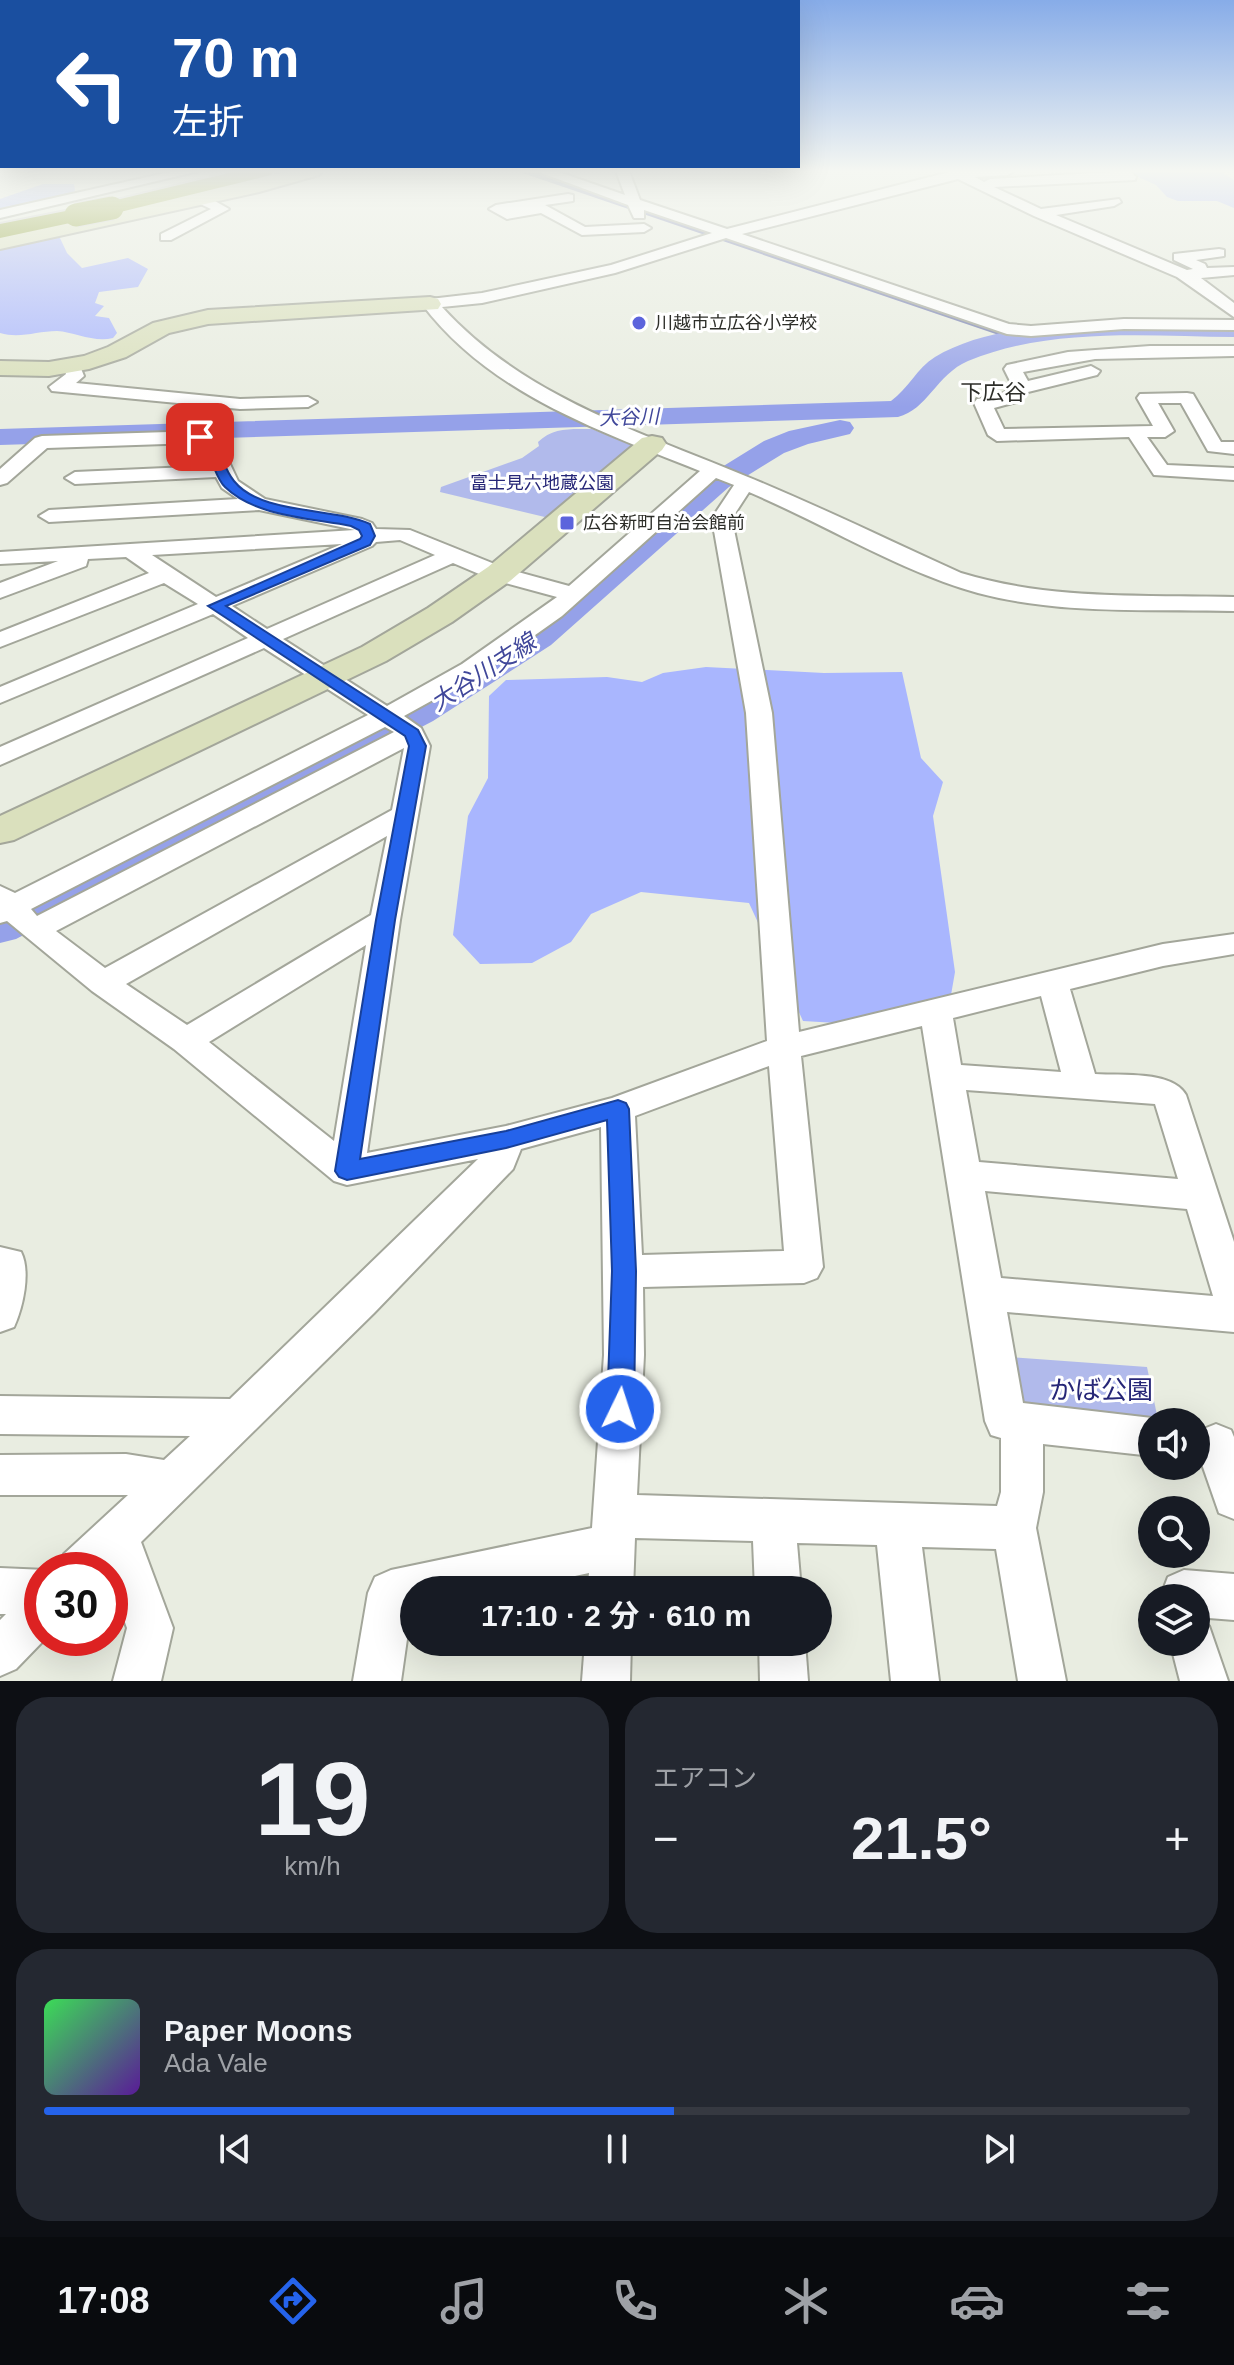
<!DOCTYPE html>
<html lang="ja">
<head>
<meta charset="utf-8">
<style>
	body { margin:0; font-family:Arial,"Noto Sans JP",sans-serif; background:#242831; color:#f1f3f6; height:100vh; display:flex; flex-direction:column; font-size:30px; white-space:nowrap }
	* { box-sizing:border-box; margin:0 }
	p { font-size:26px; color:#9ea1a6 }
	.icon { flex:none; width:44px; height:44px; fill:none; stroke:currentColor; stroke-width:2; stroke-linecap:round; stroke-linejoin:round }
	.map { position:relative; height:1681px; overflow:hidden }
	.side { display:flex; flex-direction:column; gap:16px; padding:16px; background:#0d0f14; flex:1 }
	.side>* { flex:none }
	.hud { position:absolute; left:0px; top:0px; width:800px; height:168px; box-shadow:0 8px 32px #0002; background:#1a4fa0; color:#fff; overflow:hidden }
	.tools { position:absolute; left:1138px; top:1408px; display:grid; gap:16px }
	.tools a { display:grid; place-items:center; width:72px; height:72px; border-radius:50%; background:#171b24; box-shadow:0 8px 32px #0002; font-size:40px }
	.speed { position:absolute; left:24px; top:1552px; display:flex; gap:16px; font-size:40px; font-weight:700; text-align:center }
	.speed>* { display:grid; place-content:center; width:104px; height:104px; border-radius:50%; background:#171b24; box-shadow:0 8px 32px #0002; line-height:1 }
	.speed .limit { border:12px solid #d22; background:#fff; color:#111 }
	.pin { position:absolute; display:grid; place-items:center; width:68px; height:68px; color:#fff; margin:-34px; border-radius:16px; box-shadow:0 4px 12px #0006 }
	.me { position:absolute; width:88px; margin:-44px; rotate:4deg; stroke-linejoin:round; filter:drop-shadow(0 0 6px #0008) }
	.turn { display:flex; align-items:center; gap:28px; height:168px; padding:0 40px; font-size:36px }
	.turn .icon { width:104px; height:104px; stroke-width:2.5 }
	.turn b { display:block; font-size:56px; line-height:68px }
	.big { font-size:60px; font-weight:700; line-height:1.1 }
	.side .tile { flex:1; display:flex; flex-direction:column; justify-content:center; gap:12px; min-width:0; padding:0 28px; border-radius:32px; background:#242831 }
	.side .dial { align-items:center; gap:0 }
	.dial b { font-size:104px; line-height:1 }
	.song { display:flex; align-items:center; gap:24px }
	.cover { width:96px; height:96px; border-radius:12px; background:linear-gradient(135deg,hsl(130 70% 55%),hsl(270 70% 35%)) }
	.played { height:8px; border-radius:4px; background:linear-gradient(90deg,#2563eb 55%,#363941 55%) }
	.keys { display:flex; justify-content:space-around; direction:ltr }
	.heat { display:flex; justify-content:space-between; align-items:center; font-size:44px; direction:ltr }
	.side .tiles { flex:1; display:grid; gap:16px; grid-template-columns:1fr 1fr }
	.tile:last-child { grid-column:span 2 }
	.trip { position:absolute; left:400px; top:1576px; width:432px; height:80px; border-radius:40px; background:#171b24; box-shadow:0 8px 32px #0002; font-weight:700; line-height:80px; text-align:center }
	.menu { display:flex; height:128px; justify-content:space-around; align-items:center; background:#090b0e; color:#9ea1a6 }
	.menu .icon { width:56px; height:56px }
	.menu .on { color:#2563eb }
	.menu b { font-size:36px; color:#f1f3f6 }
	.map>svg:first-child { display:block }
</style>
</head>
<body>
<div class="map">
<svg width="1234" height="1681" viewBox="0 0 1234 1681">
	<rect width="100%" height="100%" fill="#e9ede1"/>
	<g fill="#b1baeb">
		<path d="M592,429L638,448L549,518L440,492L441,487L522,458L539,446L538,442C553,427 572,429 592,429Z"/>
		<path d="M1008,1357L1147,1367L1158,1420L1016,1410Z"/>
	</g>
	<g fill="#a9b6fe">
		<path d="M1125,171H1220L1234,180V208L1217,201H1178L1167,197L1156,185Z"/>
		<path d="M43,184H74L75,190L73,194L0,214V199Z"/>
		<path d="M59,236L67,253L82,268L128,258L148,269L138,287L99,292L95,303L104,306L95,316L109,318L117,333L113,338C94,343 75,332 57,331C37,331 20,339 0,333V248Z"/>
		<path d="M706,667L824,673L902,672L921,758L943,782L933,816L955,972L951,995L837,1023L803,1021L749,903L641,892L591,914L571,942L532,963L480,964L453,935L468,816L488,778L489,696L506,680L607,677L642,682L663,673Z"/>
	</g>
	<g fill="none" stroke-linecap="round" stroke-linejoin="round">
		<path stroke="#767eaf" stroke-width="4" d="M523,171L1017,339"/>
		<path stroke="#767eaf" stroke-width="5" d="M1011,337L1019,340"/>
		<g fill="#95a1e9" fill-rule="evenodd">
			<path d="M1165,322L1234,323V337C1147,336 1050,327 968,361C937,374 927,410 898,417L0,445V429L891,401C908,389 917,368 935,357C994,321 1097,322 1165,322Z"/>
			<path d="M840,420L850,422L854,428L850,434L808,444L784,453L729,487L551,645L433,721L16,939L0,943V909L407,705L527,631L709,475L764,441L789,431Z"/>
		</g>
		<defs>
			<g id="street">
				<path d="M174,171H199L0,218V210Z"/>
				<path d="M536,171H556L625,195L616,171H629L640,200L727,229L953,171H1014L1008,175L975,177L984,182L990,179L1130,171L1136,177L1135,180L994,187L1041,209L1119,199L1121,202L1114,206L1056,215L1187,270L1193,269L1174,260V254L1219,249L1224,250V256L1196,260L1205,264L1207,268L1234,267V275L1201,278L1234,303V317L1177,277L1034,216L958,179L742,234L1009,324L1031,326L1124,319L1234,320V330L1124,329L1031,336L1007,334L726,238L615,273L482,303L442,307C523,396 635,430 743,475C817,505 888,540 961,573C1049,600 1142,595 1234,597V611C1150,609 1061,615 978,593C904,573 822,523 749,492L736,512L733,525L772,713L799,1032L1163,944L1234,934V954L1163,966L1070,989L1095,1074C1121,1076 1172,1070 1186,1095L1234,1242V1332L1007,1312L1023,1403L1152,1418L1164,1422H1152V1456L1043,1444V1492L1036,1528L1066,1681H1018L996,1549L922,1547L939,1681H891L877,1545L797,1543L801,1590H755L753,1541L635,1538L633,1590H587L589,1573L510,1590H414V1611H411L401,1681H353L368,1593L375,1577L391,1570L592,1528L604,1355L601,1127L521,1149L513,1169L374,1313L141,1542L173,1628L161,1681H113L127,1628L110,1580V1570H58L64,1554L128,1495H0V1455L126,1454L164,1460L190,1436L0,1434V1396L230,1399L478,1159L347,1185L334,1181L174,1049L92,991L7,921L0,923V886L15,893L368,715L264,648L0,765V747L248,638L213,614L0,703V687L198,604L164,583L0,647V632L149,573L126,557L88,559L86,566L0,598V583L58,561L0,564V552L355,530L259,510L49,522L39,516L49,510L238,499L222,488L216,477L75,484L65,478L75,472L211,466L206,452L195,443L47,448L7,483L0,485V469L35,438L42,436L200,431L221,445L238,481L265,499L362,519L372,523L376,529L410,530L507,569L569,586L700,471C600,431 490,394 422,304L430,299L482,293L611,265L712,233L644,210V218H634L628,205ZM716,478L734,485L716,512L713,525L746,713L767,1041L612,1098L506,1126L367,1153L400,920L430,746L421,728L404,716L480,674L562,616ZM400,540L435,555L267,629L232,606L372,546L376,542ZM342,544L216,597L152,555ZM453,563L491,579L557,597L462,664L387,706L283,639ZM385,727L394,732L37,916L31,909ZM404,748L392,810L105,968L56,931ZM387,836L371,915L187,1025L126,984ZM366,945L334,1141L209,1042ZM1041,996L1061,1072L961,1065L953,1018ZM922,1026L985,1421L991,1435L1001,1438V1492L997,1506L637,1495L644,1355L643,1287L804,1283L817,1278L823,1267L801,1056ZM769,1066L784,1251L642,1255L635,1116ZM966,1090L1155,1104L1178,1179L979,1162ZM985,1191L1187,1209L1213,1296L1001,1278Z"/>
				<path d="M568,194L573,195V201L545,205L585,227L644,224L651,228L644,232L582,235L541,213L507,219L489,209L496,205Z"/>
				<path d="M196,196H206L229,209L171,240H161V234L211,209L196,202Z"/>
				<path d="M1150,346H1234V356L1095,359L1023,372L1028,381L1091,366L1100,371L1097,375L1028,392L1016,402L994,408L1004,429L1153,426L1137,398L1140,394L1187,393L1193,394L1221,442H1234V454L1208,451L1181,403H1158L1174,431L1165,437H1147L1167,465L1234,468V480L1154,475L1129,437L997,441L988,435L974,403L977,399L999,396L1013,387L1004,369L1007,365L1068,352Z"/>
				<path d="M72,360L78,361L84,376L76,383L240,399L308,397L317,402L308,407L240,409L52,391L49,387L66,374L63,365Z"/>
				<path d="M0,1247L21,1252C31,1272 23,1307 14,1327L0,1332Z"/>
				<path d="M1216,1424L1231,1430L1234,1437V1519L1219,1513L1196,1447L1201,1430Z"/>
				<path d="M0,1568L46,1570H42V1638H46L16,1669L0,1676V1620L6,1614H0Z"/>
				<path d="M1184,1570L1234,1574V1620L1196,1617V1598H1160L1168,1577Z"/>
				<path d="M1196,1620L1209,1626L1228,1681H1180L1170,1642H1196Z"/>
				<path d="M585,1642H631L630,1681H582Z"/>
				<path d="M759,1642H805L808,1681H760Z"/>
			</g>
			<g id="secondary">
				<path d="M291,171H322L319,175L259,192L0,249V237Z"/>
				<path d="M430,297L438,299L441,304L438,309L208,324L169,333L126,357L89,369L49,376L0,375V361L49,362L84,356L108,347L153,323L208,310Z"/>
				<path d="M652,436L662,438L666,444L662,450L510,581L452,622L386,661L14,840L0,843V816L362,647L428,608L488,567L642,438Z"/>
			</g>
			<g id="highway">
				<path d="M237,171H274L271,175L112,214L101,208L104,203Z"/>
				<path d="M76,209L87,215L84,220L0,238V224Z"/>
			</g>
		</defs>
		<use href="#street" stroke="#a3a69a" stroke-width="4"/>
		<use href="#secondary" stroke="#a3a69a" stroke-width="4"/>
		<use href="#highway" stroke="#cccdcb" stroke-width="4"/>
		<use href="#street" fill="#fff" fill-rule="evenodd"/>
		<use href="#secondary" fill="#dae0bd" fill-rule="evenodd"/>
		<use href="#highway" fill="#859823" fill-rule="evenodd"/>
		<defs>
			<path id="highway-bridge" d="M76,215L112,208"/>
		</defs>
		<use href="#highway-bridge" stroke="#cccdcb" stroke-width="25" stroke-linecap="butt"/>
		<use href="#highway-bridge" stroke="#859823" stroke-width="23"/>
	</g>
	<linearGradient id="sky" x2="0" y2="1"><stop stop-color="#87ace8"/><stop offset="0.42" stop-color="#f5f7f2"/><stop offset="1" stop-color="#f5f7f2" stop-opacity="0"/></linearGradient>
	<rect width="1234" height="407" fill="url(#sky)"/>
	<path fill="#2563eb" stroke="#184099" stroke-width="2" d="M196,435H205C227,454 220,464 234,481C261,515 333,507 370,524L375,536L370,545L226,606L418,730L426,746L395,920L360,1159L506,1131L618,1100L626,1103L629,1109L636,1271L634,1409L630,1417L620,1421L611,1417L607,1409L612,1271L607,1120L506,1148L347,1180L339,1177L335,1171L376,920L409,746L405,736L208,606L360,539L362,536L359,530L351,526C311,518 256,517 225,487C213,475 215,457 196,440Z"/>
	<g fill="#5c64dc" stroke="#fff" stroke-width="3">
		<circle cx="639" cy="323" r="8"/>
		<rect x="559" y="515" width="16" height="16" rx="4"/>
	</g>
	<g text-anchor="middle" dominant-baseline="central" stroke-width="6" stroke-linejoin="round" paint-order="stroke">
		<g font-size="18" fill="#2c2d28" stroke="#fff" text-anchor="start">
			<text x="655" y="323">川越市立広谷小学校</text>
			<text x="583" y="523">広谷新町自治会館前</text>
		</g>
		<g font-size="18" fill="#262677" stroke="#fff">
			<text x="542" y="483">富士見六地蔵公園</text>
		</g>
		<g font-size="20" font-style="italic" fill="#40479a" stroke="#fff">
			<text transform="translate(629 417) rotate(-2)">大谷川</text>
		</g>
		<g font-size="22" fill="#2c2d28" stroke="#fff">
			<text x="993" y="392">下広谷</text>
		</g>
		<g font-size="24" font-style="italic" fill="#40479a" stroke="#fff">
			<text transform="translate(483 672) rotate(-33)">大谷川支線</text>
		</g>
		<g font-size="26" fill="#262677" stroke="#fff">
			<text x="1101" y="1390">かば公園</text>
		</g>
	</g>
</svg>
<div class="tools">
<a><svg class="icon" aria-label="sound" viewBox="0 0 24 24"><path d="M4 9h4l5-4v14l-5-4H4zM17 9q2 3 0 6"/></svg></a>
<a><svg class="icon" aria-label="search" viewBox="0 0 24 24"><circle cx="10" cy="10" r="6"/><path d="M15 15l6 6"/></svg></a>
<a><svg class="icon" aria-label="layers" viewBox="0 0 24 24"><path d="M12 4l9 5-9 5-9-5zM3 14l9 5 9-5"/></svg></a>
</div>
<div class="speed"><div class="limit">30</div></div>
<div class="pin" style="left:200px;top:437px;background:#d93025"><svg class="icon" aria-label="arrive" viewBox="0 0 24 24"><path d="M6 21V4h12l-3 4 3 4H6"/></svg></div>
<svg class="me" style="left:620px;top:1409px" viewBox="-20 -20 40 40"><circle r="17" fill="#2563eb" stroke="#fff" stroke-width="3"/><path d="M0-11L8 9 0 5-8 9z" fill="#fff"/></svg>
<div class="trip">17:10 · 2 分 · 610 m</div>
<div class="hud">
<div class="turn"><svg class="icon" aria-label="left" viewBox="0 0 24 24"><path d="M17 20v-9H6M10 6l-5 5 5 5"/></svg><div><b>70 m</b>左折</div></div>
</div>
</div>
<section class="side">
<div class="tiles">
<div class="tile dial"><b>19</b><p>km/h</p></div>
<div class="tile"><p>エアコン</p>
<div class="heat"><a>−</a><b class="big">21.5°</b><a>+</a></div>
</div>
<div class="tile">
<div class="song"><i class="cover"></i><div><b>Paper Moons</b><p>Ada Vale</p></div></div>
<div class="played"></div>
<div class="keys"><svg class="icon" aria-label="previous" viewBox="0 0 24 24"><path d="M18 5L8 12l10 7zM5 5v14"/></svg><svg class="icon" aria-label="pause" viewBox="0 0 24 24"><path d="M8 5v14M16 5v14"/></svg><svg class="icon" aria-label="next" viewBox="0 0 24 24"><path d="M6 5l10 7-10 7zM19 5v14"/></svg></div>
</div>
</div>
</section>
<nav class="menu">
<b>17:08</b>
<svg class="icon on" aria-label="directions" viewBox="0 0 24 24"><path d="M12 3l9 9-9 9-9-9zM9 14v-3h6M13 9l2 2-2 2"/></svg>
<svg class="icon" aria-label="music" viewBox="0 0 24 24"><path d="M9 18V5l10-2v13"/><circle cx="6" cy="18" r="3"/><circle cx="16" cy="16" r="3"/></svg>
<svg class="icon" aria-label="phone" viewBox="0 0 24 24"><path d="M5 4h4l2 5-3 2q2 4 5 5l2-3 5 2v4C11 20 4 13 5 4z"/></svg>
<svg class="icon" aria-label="climate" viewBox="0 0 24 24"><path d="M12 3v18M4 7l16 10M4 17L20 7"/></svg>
<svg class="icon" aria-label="car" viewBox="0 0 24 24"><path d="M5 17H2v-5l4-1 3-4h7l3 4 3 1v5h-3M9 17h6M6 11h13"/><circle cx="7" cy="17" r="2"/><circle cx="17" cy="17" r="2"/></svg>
<svg class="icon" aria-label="filters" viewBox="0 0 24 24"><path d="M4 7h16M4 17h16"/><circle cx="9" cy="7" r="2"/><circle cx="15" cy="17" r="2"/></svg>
</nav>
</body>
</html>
